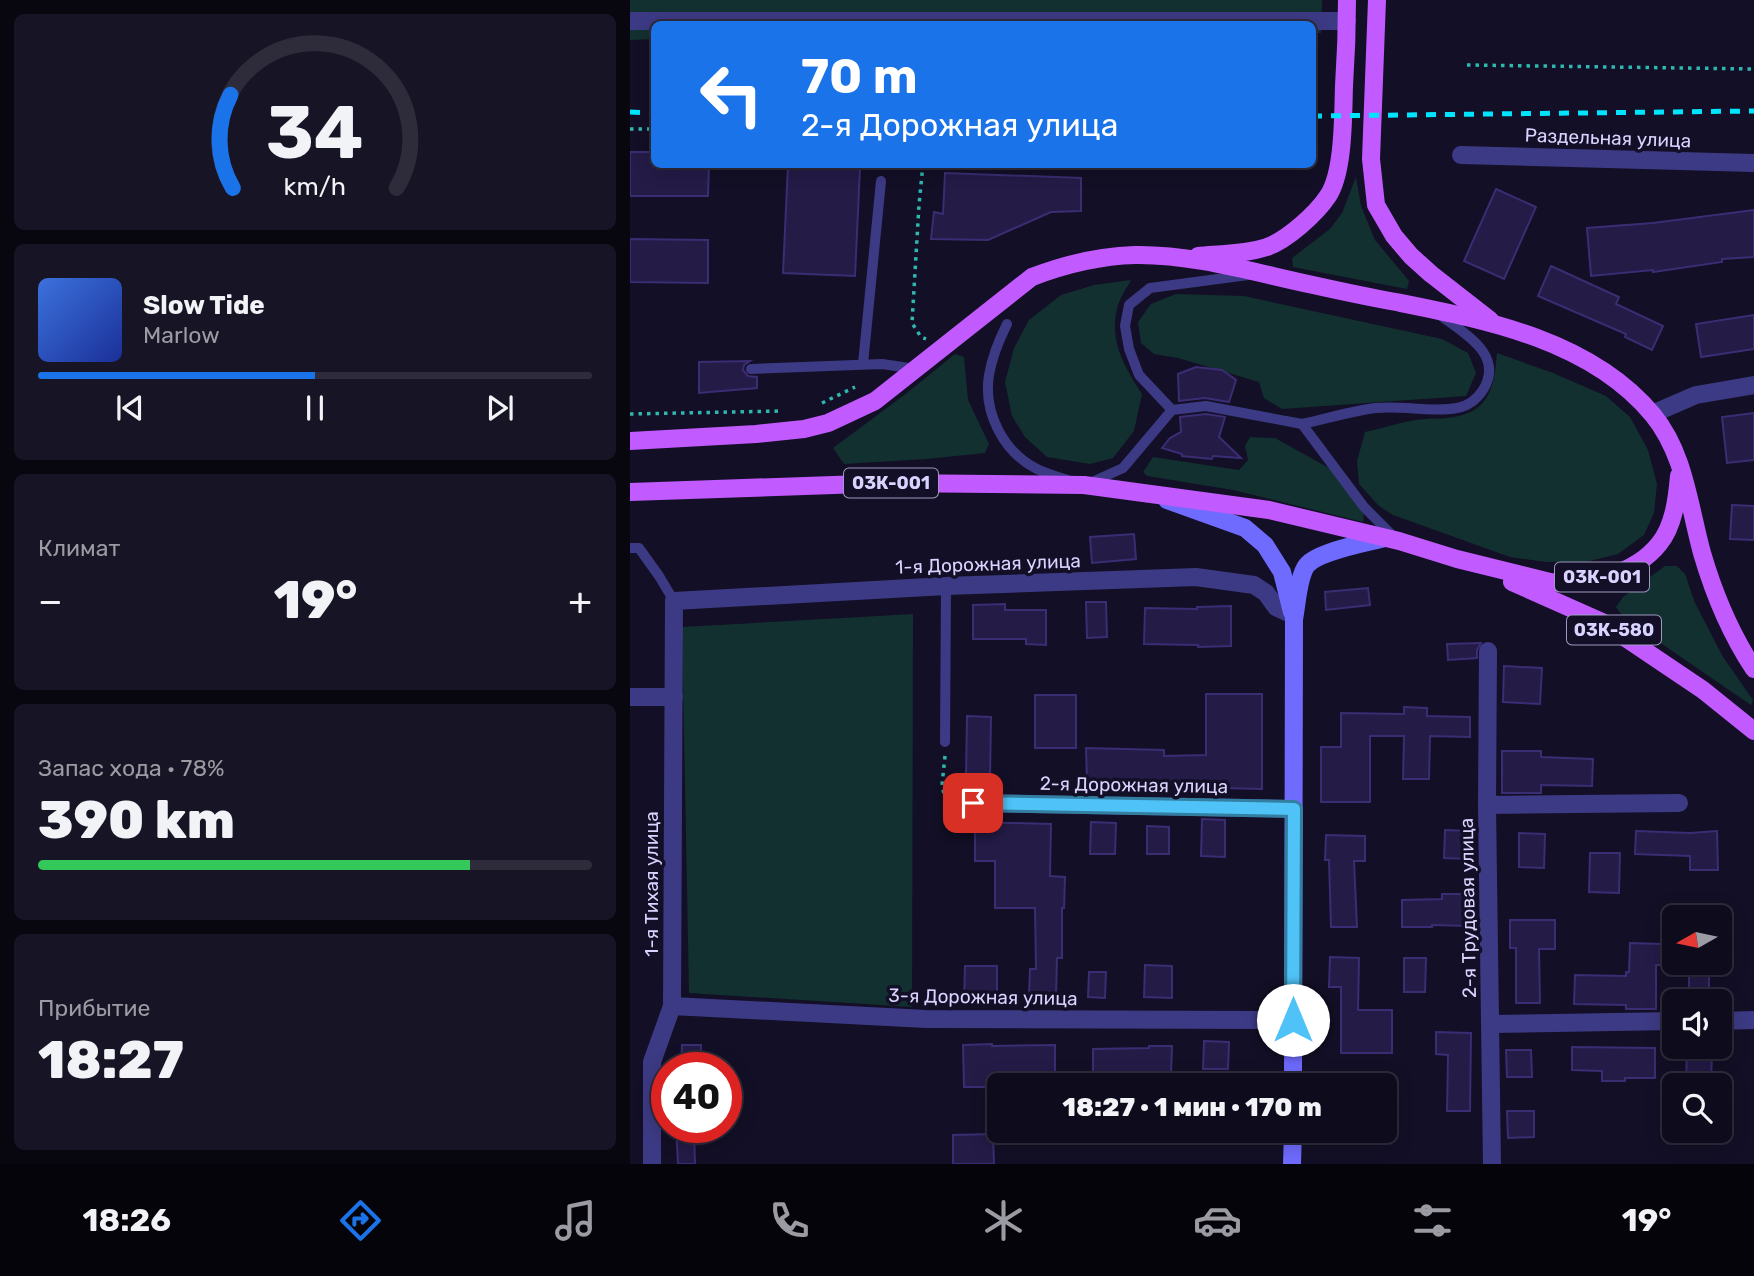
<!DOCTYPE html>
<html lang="ru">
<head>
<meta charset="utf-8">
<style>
	body { margin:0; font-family:Rubik,sans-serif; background:#171425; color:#f1f3f6; height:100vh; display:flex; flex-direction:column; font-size:26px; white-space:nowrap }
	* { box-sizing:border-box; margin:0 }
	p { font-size:23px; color:#9b9ba3 }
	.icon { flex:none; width:38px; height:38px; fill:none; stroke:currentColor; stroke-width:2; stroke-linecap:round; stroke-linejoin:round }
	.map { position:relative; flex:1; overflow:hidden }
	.panel { display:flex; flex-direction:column; gap:14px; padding:14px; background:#08060f; width:630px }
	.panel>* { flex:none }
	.guide { position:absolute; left:21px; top:21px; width:665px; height:147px; border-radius:10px; box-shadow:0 4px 18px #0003,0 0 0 2px #2e2b3b; background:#1a73e8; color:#fff; overflow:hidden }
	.needle { width:46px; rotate:261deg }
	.fabs { position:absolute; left:1032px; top:905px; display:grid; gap:14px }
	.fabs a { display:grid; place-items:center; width:70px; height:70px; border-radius:10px; background:#0e0b1c; box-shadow:0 4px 18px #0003,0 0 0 2px #2e2b3b; font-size:35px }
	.speed { position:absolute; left:21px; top:1052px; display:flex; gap:14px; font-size:35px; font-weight:700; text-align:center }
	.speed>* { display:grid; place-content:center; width:91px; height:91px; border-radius:50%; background:#0e0b1c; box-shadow:0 4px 18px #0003,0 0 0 2px #2e2b3b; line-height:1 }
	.speed .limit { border:10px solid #d22; background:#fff; color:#111 }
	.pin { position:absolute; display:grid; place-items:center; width:60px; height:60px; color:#fff; margin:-30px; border-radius:14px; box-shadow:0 4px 10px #0006 }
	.me { position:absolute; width:77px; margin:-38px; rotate:0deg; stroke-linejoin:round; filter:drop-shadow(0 0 5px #0008) }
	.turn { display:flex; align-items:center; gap:24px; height:147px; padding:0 35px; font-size:32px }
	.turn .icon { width:91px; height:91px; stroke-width:2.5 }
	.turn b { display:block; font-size:49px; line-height:60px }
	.big { font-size:52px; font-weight:800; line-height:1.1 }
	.panel .widget { flex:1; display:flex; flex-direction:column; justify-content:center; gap:10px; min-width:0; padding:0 24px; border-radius:10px; background:#171425 }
	.panel .dial { align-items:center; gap:0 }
	.dial svg { height:182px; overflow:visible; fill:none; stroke:#2e2b3b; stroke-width:7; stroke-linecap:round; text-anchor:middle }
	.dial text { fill:#f1f3f6; stroke:none }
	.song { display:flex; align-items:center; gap:21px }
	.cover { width:84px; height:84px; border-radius:10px; background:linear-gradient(135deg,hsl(220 70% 55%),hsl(230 70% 35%)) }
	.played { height:7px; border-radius:4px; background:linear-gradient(90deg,#1a73e8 50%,#2e2b3b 50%) }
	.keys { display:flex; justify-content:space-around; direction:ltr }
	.heat { display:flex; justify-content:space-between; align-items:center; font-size:38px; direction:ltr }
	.charge { height:10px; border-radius:5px; background:linear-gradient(90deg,#34c759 78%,#2e2b3b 0) }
	.trip { position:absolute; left:357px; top:1073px; width:410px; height:70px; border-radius:10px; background:#0e0b1c; box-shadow:0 4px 18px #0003,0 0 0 2px #2e2b3b; font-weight:800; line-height:70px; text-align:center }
	.tab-bar { display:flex; height:112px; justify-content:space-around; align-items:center; background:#06040b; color:#9b9ba3 }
	.tab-bar .icon { width:49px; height:49px }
	.tab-bar .on { color:#1a73e8 }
	.tab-bar b { font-size:32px; color:#f1f3f6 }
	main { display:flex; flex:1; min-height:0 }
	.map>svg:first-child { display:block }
</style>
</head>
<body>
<main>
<section class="panel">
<div class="widget dial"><svg viewBox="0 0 100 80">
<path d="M14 69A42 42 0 1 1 86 69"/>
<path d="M14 69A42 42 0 0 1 13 28" stroke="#1a73e8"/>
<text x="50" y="56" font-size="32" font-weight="700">34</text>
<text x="50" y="72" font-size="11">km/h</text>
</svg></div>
<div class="widget">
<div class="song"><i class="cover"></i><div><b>Slow Tide</b><p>Marlow</p></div></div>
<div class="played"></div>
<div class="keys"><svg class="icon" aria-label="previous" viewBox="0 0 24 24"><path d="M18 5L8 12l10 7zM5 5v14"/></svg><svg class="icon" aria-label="pause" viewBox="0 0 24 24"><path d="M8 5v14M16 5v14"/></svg><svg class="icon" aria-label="next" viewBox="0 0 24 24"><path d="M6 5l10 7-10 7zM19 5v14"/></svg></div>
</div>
<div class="widget"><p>Климат</p>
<div class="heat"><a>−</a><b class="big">19°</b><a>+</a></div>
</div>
<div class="widget"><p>Запас хода · 78%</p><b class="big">390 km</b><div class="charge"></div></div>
<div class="widget"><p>Прибытие</p><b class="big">18:27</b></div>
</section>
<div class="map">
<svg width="1124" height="1164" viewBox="0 0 1124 1164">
	<rect width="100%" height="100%" fill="#130f26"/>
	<g fill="#12302f">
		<path d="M0,0H692L691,33H683L682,24H24V39L0,40Z"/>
		<path d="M726,177L731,206L745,240L779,281L777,289L663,267L662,258L700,229L712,213Z"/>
		<path d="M501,280C497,288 491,296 488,305C478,340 494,366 512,394L504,431L483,458L460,464L417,457L395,437L382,416L375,382L384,348L399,320L431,295L464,285Z"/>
		<path d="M546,294L614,296L812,339L838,353L846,373L836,396L652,409L634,398L629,382L548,358L524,354L511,343L508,322L521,304Z"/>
		<path d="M867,353L923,373L976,396L1000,417L1018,450L1027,484L1024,513L1014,535L988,554L956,562H917L880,557L763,515L749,506L729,484L727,461L735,432C755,428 775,420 795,419C802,418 810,419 817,418C859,414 864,389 867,353Z"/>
		<path d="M325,354L334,357L338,400L359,444L355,453L296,459L214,464L203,448L277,393Z"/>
		<path d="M620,437L645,438L699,468L734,514L733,522L603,490L517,476L513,472L523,457L609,470L618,460L615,446Z"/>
		<path d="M1035,566H1047L1055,574L1065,603L1093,657L1123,700L1121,705L994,618L986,607L993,597Z"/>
		<path d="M283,614L282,1007L59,993L52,627Z"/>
	</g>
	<g fill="#241b47" stroke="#3b2d73" stroke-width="2">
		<path d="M0,152H24V164H79L78,196H0Z"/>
		<path d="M158,165L230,168L225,276L153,273Z"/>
		<path d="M315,173L451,178V211L421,212L358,240L301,239L304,212L313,214Z"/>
		<path d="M866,189L906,207L874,279L834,261Z"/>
		<path d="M1124,210V257L1092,259V262L1023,272V270L961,276L957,228L1023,223Z"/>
		<path d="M0,239L78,240V283L0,282Z"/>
		<path d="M921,266L989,297L986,304L1033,326L1022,350L995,337L996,334L908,296Z"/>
		<path d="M1124,315V349L1071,357L1066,324Z"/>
		<path d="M120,361L114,365L113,370L118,376L127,377V388L69,393V362Z"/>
		<path d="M566,367L592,370L606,380L599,402L575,398L549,401L548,374Z"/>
		<path d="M1124,413V460L1097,463L1092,417Z"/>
		<path d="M576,414L595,417L589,437L611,458L583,456L582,459L552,456V454L532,448L540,438L551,432L550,417Z"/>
		<path d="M1102,505L1124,506V540L1100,539Z"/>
		<path d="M504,534L506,559L462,563L460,537Z"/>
		<path d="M738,588L740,605L696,610L695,592Z"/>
		<path d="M456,602H476L477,637L457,638Z"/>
		<path d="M375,604V610H416V645L396,644V639H343V605Z"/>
		<path d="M601,606V646L568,647V645L514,644L515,608L567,609V607Z"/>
		<path d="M851,643L847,650V658L818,660L817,644Z"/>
		<path d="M874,666L912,668L910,704L873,702Z"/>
		<path d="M576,694H632V789L552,787V782L457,780L456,748L534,750V756L576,755Z"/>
		<rect x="405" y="695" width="41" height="53"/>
		<path d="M774,707L797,708V716L840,717V737L800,736L799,779H773L774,736H740V802H691V747H711V713L774,714Z"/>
		<path d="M337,716L361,717L360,779L336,778Z"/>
		<path d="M872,751H911V757L963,759L962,786L911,785V793H872Z"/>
		<path d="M572,819L595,820V857L571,856Z"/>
		<path d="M345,822L421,824L420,876L435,877L434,908H432V958H427L426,998L399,997L400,969H406L405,908H365V861H345Z"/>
		<path d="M461,822L486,823L485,854H460Z"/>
		<path d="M517,826L539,827V854H517Z"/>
		<path d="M815,830L840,831L839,859L814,858Z"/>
		<path d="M1006,831L1060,833L1087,831L1088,870H1060V856L1005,854Z"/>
		<path d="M889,833L915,834L914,868L889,867Z"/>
		<path d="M696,835L735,836V861H724L727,927H701L699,860H695Z"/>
		<path d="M960,853H990L989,893L959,892Z"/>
		<path d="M812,894H840L839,926L802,925V927H772V900L812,899Z"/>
		<path d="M880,920H925V949H909L910,1003H886V948H880Z"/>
		<path d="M1000,943L1032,944V965H1026V1009H996V1005L944,1004L945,975L996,976V972H999Z"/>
		<path d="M700,957L729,958L728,1010H762V1053H711V987H699Z"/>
		<path d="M774,958H796L795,992H774Z"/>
		<path d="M515,965L542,966V998L514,997Z"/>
		<path d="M335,966H367V1001H334Z"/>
		<path d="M459,972H476L475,998L458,997Z"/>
		<rect x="1059" y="974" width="20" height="27"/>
		<path d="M806,1032L841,1033L840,1111H817L818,1055L806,1054Z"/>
		<path d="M574,1041L599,1042L598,1069H573Z"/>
		<path d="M362,1044V1046L425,1045V1072L363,1073V1087H334L333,1045Z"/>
		<path d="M52,1045H71L70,1068H51Z"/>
		<path d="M519,1046H542L541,1075L490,1073L491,1084H463V1049L519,1048Z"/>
		<path d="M942,1047L1025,1048V1078H995V1081H972V1071L942,1070Z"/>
		<path d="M876,1050H901L902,1077H877Z"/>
		<path d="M1057,1051L1082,1052L1081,1083L1056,1082Z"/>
		<path d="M877,1111H904V1137L878,1138Z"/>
		<path d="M46,1127H64L65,1164H48Z"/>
		<path d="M363,1134L364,1164H323V1135Z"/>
	</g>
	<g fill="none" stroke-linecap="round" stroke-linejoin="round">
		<g stroke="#2fb8b0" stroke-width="3.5" stroke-dasharray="3.5 5" stroke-linecap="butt">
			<path d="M837,65L1124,69"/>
			<path d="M0,129H24"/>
			<path d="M293,164L289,205L282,323L291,337L296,339"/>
			<path d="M192,403L225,387"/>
			<path d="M0,414L151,411"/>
			<path d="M315,756L312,785L315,799L324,806"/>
		</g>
		<g stroke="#3d3a85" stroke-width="10">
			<path d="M377,324C369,340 362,357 359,375C353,412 373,452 407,469C417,474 428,477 438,480"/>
			<path d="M233,364L251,181"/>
			<path d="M121,369L252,364L286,369"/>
			<path d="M542,410L509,375L499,349L495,326L499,305L520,288L618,275"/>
			<path d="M672,424C696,419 721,411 746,408C773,405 801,413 827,408C839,406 847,399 853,390C875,354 833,333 810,315"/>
			<path d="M460,483L493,468L542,410L576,406L672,424L734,507L766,539"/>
			<path d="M0,548H9L29,576L44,601"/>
			<path d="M315,742L316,586"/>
		</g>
		<g stroke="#3d3a85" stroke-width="18">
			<path d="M0,21H717"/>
			<path d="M831,155L1124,163"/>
			<path d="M1022,414L1066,395L1124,385"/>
			<path d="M858,651L857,805L862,1164"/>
			<path d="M0,697H44"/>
			<path d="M343,803L664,809"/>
			<path d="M857,805L1049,803"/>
			<path d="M42,1006L296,1019L663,1020"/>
			<path d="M1090,1021L1124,1020"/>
			<path d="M861,1024L1045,1021"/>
			<path d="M22,1164V1062L42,1006L44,601L316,586L566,577L624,585L636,593L646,607L663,615"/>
		</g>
		<g stroke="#6f6bff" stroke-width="18">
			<path d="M537,500L615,528L635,545L652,572L662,612"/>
			<path d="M663,1085L664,619C667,605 668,576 677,565C689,551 736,543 755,538"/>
			<path d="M662,1164L663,1130"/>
		</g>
		<g stroke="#c25bff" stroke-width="18">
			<path d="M747,0L741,159L746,205L764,236L781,256L801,274L860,320"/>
			<path d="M568,256C591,254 615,254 637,247C657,240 686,214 698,196C714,172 713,115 714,86C716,57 717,29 717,0"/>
			<path d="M0,441L126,434L174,429L198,423L245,401L402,277C436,264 469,256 505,255C563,254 626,273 683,285C710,291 738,297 766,302C856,320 961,340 1023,415C1055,454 1059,506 1072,553C1084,594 1100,633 1124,669"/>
			<path d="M0,492L261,483L454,485L639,510L769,541L827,559L920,582C957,586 1005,574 1029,544C1044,526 1047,498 1049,476"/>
			<path d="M882,582L972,622L1073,690L1124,731"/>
		</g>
		<g stroke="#00e5ff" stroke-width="5" stroke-dasharray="10 9" stroke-linecap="butt">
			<path d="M0,112L24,113"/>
			<path d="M682,116L1124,111"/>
		</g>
	</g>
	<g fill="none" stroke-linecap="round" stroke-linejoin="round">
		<defs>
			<path id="route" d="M343,803L664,809L663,1020"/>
		</defs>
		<use href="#route" stroke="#337fa1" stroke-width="18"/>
		<use href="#route" stroke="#4fc3f7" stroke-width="12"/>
	</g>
	<g text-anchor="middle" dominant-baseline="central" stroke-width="7" stroke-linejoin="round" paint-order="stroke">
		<g fill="#130f26" stroke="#9e99be" stroke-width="2">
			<rect x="214" y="468.5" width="94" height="29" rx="5"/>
			<rect x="925" y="562.5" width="94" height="29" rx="5"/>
			<rect x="937" y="615.5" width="94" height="29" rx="5"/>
		</g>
		<g font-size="18" font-weight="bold" fill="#d9d4ff">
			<text x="261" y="483">03К-001</text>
			<text x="972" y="577">03К-001</text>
			<text x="984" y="630">03К-580</text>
		</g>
		<g font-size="19" fill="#d9d4ff" stroke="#130f26">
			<text transform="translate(978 138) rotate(2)">Раздельная улица</text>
			<text transform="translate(358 564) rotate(-2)">1-я Дорожная улица</text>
			<text transform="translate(504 785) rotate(1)">2-я Дорожная улица</text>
			<text transform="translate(21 884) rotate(-90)">1-я Тихая улица</text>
			<text transform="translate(838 908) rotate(-91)">2-я Трудовая улица</text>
			<text transform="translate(353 997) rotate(1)">3-я Дорожная улица</text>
		</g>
	</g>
</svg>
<div class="fabs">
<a><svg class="needle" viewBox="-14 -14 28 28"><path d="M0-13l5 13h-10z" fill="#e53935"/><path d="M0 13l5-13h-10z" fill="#9b9ba3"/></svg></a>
<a><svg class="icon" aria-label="sound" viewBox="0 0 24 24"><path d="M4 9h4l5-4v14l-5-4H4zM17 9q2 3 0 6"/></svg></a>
<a><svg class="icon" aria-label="search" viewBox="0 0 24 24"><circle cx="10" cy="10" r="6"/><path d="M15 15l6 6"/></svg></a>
</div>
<div class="speed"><div class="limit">40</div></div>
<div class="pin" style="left:343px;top:803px;background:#d93025"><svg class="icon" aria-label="arrive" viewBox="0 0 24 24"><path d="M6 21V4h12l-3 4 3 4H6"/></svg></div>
<svg class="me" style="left:663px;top:1020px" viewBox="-20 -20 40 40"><circle r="19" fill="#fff"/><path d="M0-13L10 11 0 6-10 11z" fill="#4fc3f7"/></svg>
<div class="trip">18:27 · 1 мин · 170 m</div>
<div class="guide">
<div class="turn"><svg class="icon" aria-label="left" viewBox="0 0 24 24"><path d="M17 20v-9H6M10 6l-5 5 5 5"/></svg><div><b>70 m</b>2-я Дорожная улица</div></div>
</div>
</div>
</main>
<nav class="tab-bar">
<b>18:26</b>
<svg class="icon on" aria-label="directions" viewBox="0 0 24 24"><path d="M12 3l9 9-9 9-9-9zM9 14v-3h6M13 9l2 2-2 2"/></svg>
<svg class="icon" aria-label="music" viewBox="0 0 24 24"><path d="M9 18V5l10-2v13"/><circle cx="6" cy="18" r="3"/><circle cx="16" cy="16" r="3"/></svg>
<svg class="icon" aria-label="phone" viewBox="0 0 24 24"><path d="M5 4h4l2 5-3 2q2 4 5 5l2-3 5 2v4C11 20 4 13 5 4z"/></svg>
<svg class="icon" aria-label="climate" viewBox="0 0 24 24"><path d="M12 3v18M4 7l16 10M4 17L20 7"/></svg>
<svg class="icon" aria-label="car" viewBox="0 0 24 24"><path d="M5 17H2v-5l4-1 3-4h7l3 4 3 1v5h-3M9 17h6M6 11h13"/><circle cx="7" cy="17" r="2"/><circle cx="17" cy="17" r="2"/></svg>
<svg class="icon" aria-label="filters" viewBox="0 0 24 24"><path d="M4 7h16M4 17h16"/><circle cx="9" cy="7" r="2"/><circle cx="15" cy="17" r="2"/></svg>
<b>19°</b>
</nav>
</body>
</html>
